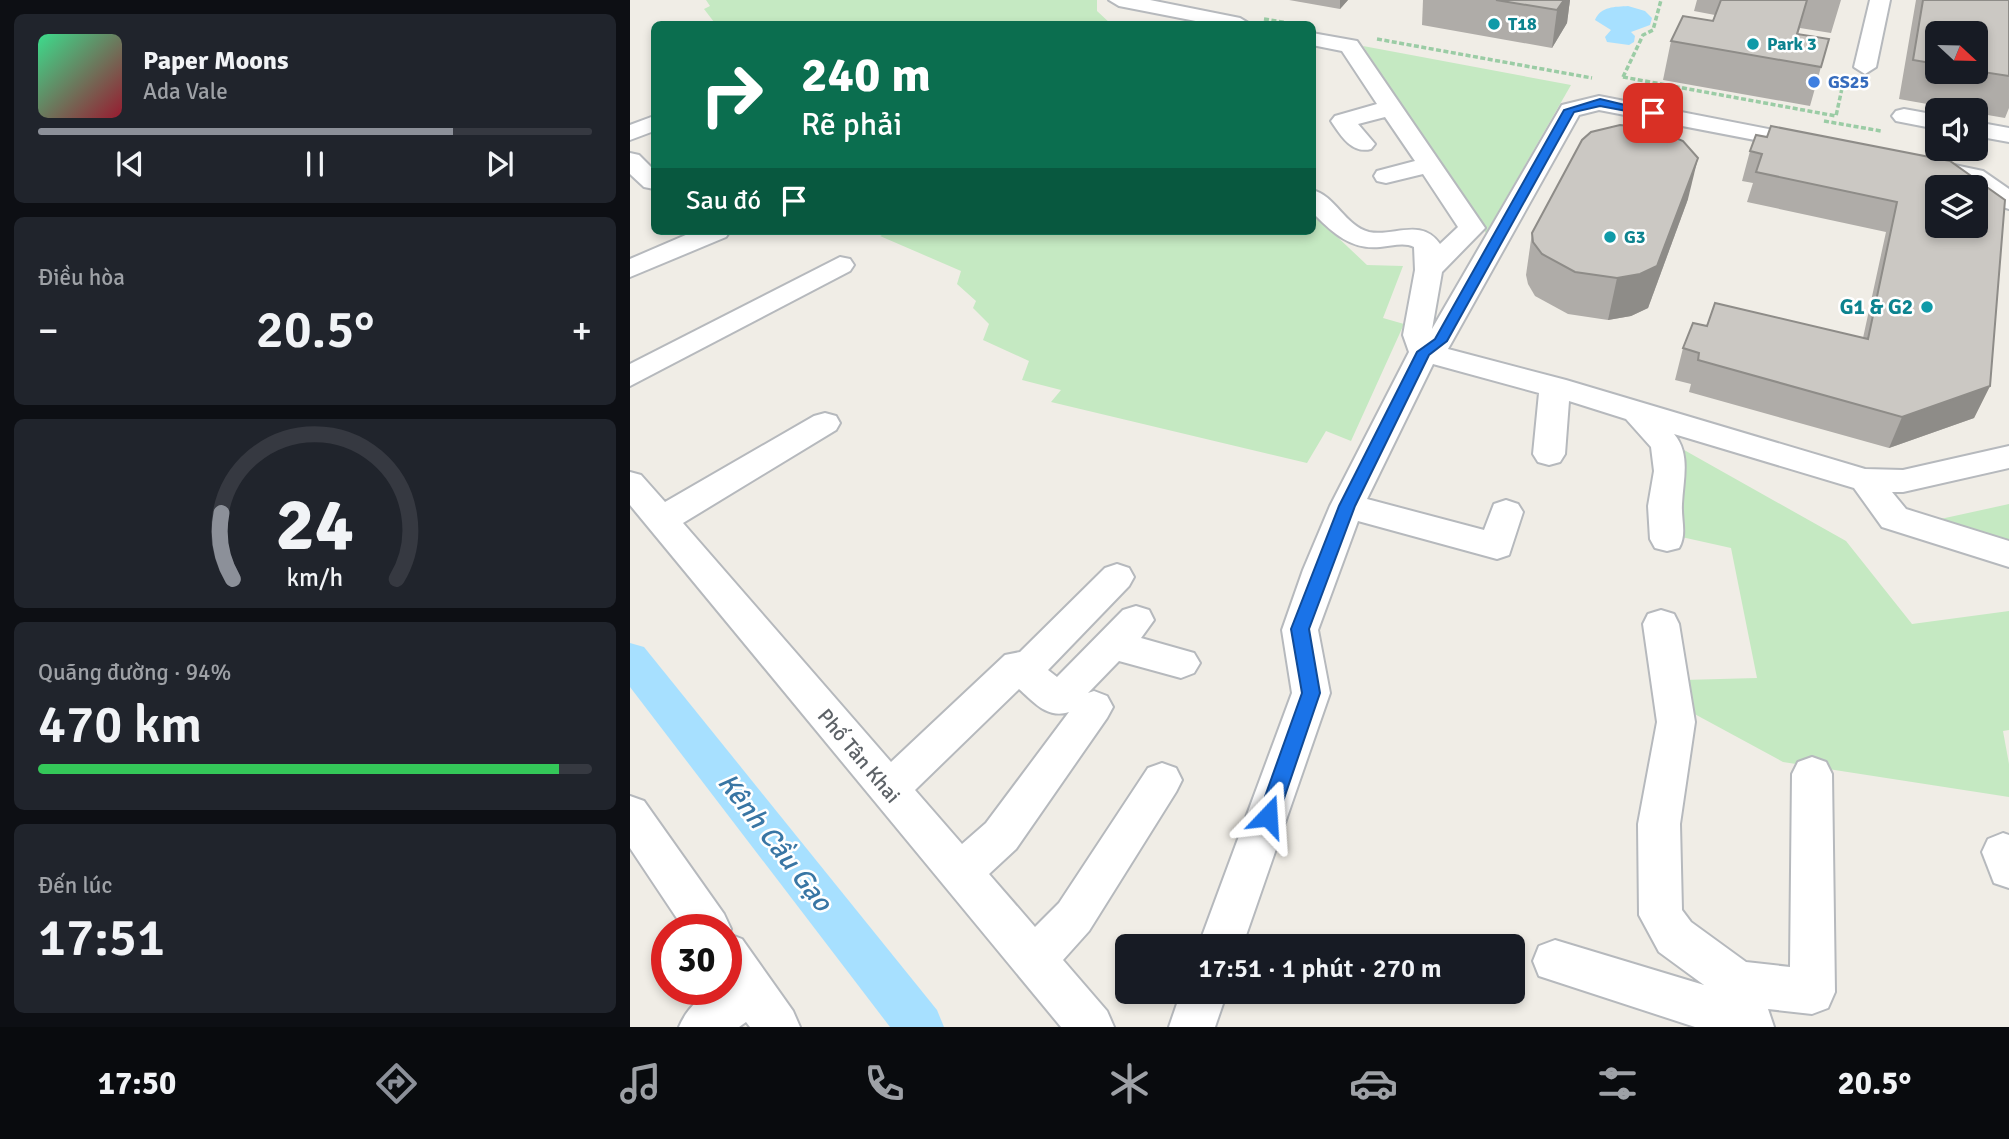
<!DOCTYPE html>
<html lang="vi">
<head>
<meta charset="utf-8">
<style>
	body { margin:0; font-family:Signika,sans-serif; background:#20242c; color:#f1f3f6; height:100vh; display:flex; flex-direction:column; font-size:26px; white-space:nowrap }
	* { box-sizing:border-box; margin:0 }
	p { font-size:23px; color:#9ea1a6 }
	.icon { flex:none; width:38px; height:38px; fill:none; stroke:currentColor; stroke-width:2; stroke-linecap:round; stroke-linejoin:round }
	.map { position:relative; flex:1; overflow:hidden }
	.side { display:flex; flex-direction:column; gap:14px; padding:14px; background:#0d0f14; width:630px }
	.side>* { flex:none }
	.top-card { position:absolute; left:21px; top:21px; width:665px; height:214px; border-radius:10px; box-shadow:0 4px 10px #0003; background:#0b6e4f; color:#fff; overflow:hidden }
	.needle { width:46px; rotate:112deg }
	.fabs { position:absolute; left:1295px; top:21px; display:grid; gap:14px }
	.fabs a { display:grid; place-items:center; width:63px; height:63px; border-radius:10px; background:#171b24; box-shadow:0 4px 10px #0003; font-size:35px }
	.speed { position:absolute; left:21px; top:914px; display:flex; gap:14px; font-size:35px; font-weight:700; text-align:center }
	.speed>* { display:grid; place-content:center; width:91px; height:91px; border-radius:50%; background:#171b24; box-shadow:0 4px 10px #0003; line-height:1 }
	.speed .limit { border:10px solid #d22; background:#fff; color:#111 }
	.pin { position:absolute; display:grid; place-items:center; width:60px; height:60px; color:#fff; margin:-30px; border-radius:14px; box-shadow:0 4px 10px #0006 }
	.me { position:absolute; width:77px; margin:-38px; rotate:20deg; stroke-linejoin:round; filter:drop-shadow(0 0 5px #0008) }
	.turn { display:flex; align-items:center; gap:24px; height:147px; padding:0 35px; font-size:32px }
	.turn .icon { width:91px; height:91px; stroke-width:2.5 }
	.turn b { display:block; font-size:49px; line-height:60px }
	.then { display:flex; align-items:center; height:66px; padding:0 35px; background:#0003; gap:14px; font-size:26px }
	.big { font-size:52px; font-weight:600; line-height:1.1 }
	.side .card { flex:1; display:flex; flex-direction:column; justify-content:center; gap:10px; min-width:0; padding:0 24px; border-radius:10px; background:#20242c }
	.side .dial { align-items:center; gap:0 }
	.dial svg { height:182px; overflow:visible; fill:none; stroke:#363941; stroke-width:7; stroke-linecap:round; text-anchor:middle }
	.dial text { fill:#f1f3f6; stroke:none }
	.song { display:flex; align-items:center; gap:21px }
	.cover { width:84px; height:84px; border-radius:10px; background:linear-gradient(135deg,hsl(150 70% 55%),hsl(350 70% 35%)) }
	.played { height:7px; border-radius:4px; background:linear-gradient(90deg,#8c9099 75%,#363941 75%) }
	.keys { display:flex; justify-content:space-around; direction:ltr }
	.heat { display:flex; justify-content:space-between; align-items:center; font-size:38px; direction:ltr }
	.charge { height:10px; border-radius:5px; background:linear-gradient(90deg,#34c759 94%,#363941 0) }
	.trip { position:absolute; left:485px; top:934px; width:410px; height:70px; border-radius:10px; background:#171b24; box-shadow:0 4px 10px #0003; font-weight:600; line-height:70px; text-align:center }
	.tabs { display:flex; height:112px; justify-content:space-around; align-items:center; background:#090b0e; color:#9ea1a6 }
	.tabs .icon { width:49px; height:49px }
	.tabs .on { color:#8c9099 }
	.tabs b { font-size:32px; color:#f1f3f6 }
	main { display:flex; flex:1; min-height:0 }
	.map>svg:first-child { display:block }
</style>
</head>
<body>
<main>
<section class="side">
<div class="card">
<div class="song"><i class="cover"></i><div><b>Paper Moons</b><p>Ada Vale</p></div></div>
<div class="played"></div>
<div class="keys"><svg class="icon" aria-label="previous" viewBox="0 0 24 24"><path d="M18 5L8 12l10 7zM5 5v14"/></svg><svg class="icon" aria-label="pause" viewBox="0 0 24 24"><path d="M8 5v14M16 5v14"/></svg><svg class="icon" aria-label="next" viewBox="0 0 24 24"><path d="M6 5l10 7-10 7zM19 5v14"/></svg></div>
</div>
<div class="card"><p>Điều hòa</p>
<div class="heat"><a>−</a><b class="big">20.5°</b><a>+</a></div>
</div>
<div class="card dial"><svg viewBox="0 0 100 80">
<path d="M14 69A42 42 0 1 1 86 69"/>
<path d="M14 69A42 42 0 0 1 9 40" stroke="#8c9099"/>
<text x="50" y="56" font-size="32" font-weight="700">24</text>
<text x="50" y="72" font-size="11">km/h</text>
</svg></div>
<div class="card"><p>Quãng đường · 94%</p><b class="big">470 km</b><div class="charge"></div></div>
<div class="card"><p>Đến lúc</p><b class="big">17:51</b></div>
</section>
<div class="map">
<svg width="1379" height="1027" viewBox="0 0 1379 1027">
	<rect width="100%" height="100%" fill="#f0ede6"/>
	<g fill="#c5e9c2">
		<path d="M76,0H467V11L481,24H74L84,22L74,9L80,6Z"/>
		<path d="M733,46L941,85L856,233Z"/>
		<path d="M683,214L737,265L773,266L753,318L774,324L721,441L696,431L677,463L421,402L431,390L392,380L399,361L353,340L359,324L343,308L346,301L327,284L331,271L250,236L260,231H682Z"/>
		<path d="M1047,446L1216,541L1282,624L1379,611V730L1373,731L1379,764V797L1153,762L1059,711L1053,680L1127,678L1101,548L1038,534Z"/>
		<path d="M1379,504V543L1306,520Z"/>
	</g>
	<path fill="#a7e0ff" d="M998,6L1015,11L1022,18L1020,25L1001,32L1005,36L1004,42L999,45L977,42L975,37L981,30L965,20C971,6 985,7 998,6Z"/>
	<g fill="none" stroke-linecap="round" stroke-linejoin="round">
		<path fill="#a7e0ff" fill-rule="evenodd" d="M0,643L14,647L307,1010L314,1027H260L0,687Z"/>
		<defs>
			<g id="minor">
				<path d="M479,0H520L610,18L620,24H581L489,6Z"/>
				<path d="M1240,0H1260L1246,67L1235,74L1224,67Z"/>
				<path d="M682,33L727,41L855,228L812,272L802,329L932,105L969,96L1190,139L1194,144L1190,149L1182,151L969,110L949,115L818,349L936,380L1235,469L1273,470L1379,446V468L1273,492H1262L1276,509L1379,541V567L1252,527L1224,488L1044,434C1061,454 1053,480 1052,504C1051,520 1057,534 1049,548L1037,551L1025,548L1020,539L1018,506L1024,471L1021,447L996,419L939,401L935,454L930,462L919,465L908,462L903,454L909,393L803,364L737,499L854,530L864,504L876,500L888,504L893,512L879,555L867,559L728,521L688,630L700,693L612,947H568L662,693L652,630L673,570L700,506L779,352L773,335L785,270L784,247C774,242 762,246 750,247C720,250 702,232 682,212V190C705,195 715,226 739,232C764,237 791,217 810,244L828,227L793,174L756,183L747,181L744,176L747,171L785,161L755,117L728,124L745,144L741,149C722,154 711,136 701,121L705,116L747,104L712,51L682,45Z"/>
				<path d="M1274,109L1307,115V129L1266,121L1262,116L1266,111Z"/>
				<path d="M24,116V131L0,140V125Z"/>
				<path d="M1346,122L1379,128V142L1346,136Z"/>
				<path d="M0,153L9,155L24,170V189L14,187L0,174Z"/>
				<path d="M1296,159L1353,171L1379,189V209L1370,206L1336,182L1287,171L1284,166L1287,161Z"/>
				<path d="M65,231H100L96,237L0,277V259Z"/>
				<path d="M210,257L220,259L224,265L220,271L0,386V364Z"/>
				<path d="M195,413L206,416L210,423L206,430L53,523L261,762L375,655L390,652L475,568L487,564L499,568L504,577L499,586L418,670L427,677L493,610L506,606L519,610L524,620L511,638L564,653L570,663L564,673L551,678L489,661L458,693L464,691L477,696L483,707L477,718L386,849L359,874L405,927L429,903L518,768L532,763L546,768L552,780L546,792L459,931L433,960L477,1011L484,1027H431L0,505V472L11,475L35,502L184,416ZM389,689C404,702 417,719 439,712L356,823L332,844L285,790Z"/>
				<path d="M1031,610L1044,614L1049,624L1065,722L1050,824L1052,910L1061,922L1116,962L1160,967L1162,774L1168,762L1182,757L1196,762L1202,774L1205,992L1198,1008L1182,1014L1138,1009L1144,1027H1065L909,976L903,961L909,946L925,940L1074,985L1029,952L1009,915L1008,824L1027,722L1013,624L1018,614Z"/>
				<path d="M0,796L14,801L94,914L101,929L99,934L112,939L163,1011L170,1027H120L116,1022L109,1027H49C57,1008 75,989 96,989V929H54L0,848Z"/>
				<path d="M1373,833L1379,835V888L1364,883L1352,852L1358,839Z"/>
				<path d="M551,992H597L585,1027H539Z"/>
			</g>
		</defs>
		<use href="#minor" stroke="#b6b9bd" stroke-width="4"/>
		<g stroke="#9bcca5" stroke-width="3.5" stroke-dasharray="5 2.5" stroke-linecap="butt">
			<path d="M634,19L664,24"/>
			<path d="M747,39L962,78"/>
			<path d="M993,77L1206,116L1214,79"/>
			<path d="M993,77L1013,35L1023,30L1031,0"/>
			<path d="M1194,121L1251,131"/>
		</g>
		<use href="#minor" fill="#fff" fill-rule="evenodd"/>
	</g>
	<g fill="#afaca8" fill-rule="evenodd">
		<path d="M659,0H718L710,9Z"/>
		<path d="M793,0H940L937,23L922,48L792,25Z"/>
		<path d="M1067,0H1211L1201,33L1170,28L1168,34L1191,67L1180,106L1033,80L1041,41L1083,21L1085,15L1064,11Z"/>
		<path d="M1286,0H1379V108L1375,118L1346,113V110H1331L1269,99ZM1307,33H1346V72H1307Z"/>
		<path d="M1137,137L1320,161L1360,386L1344,418L1259,448L1059,392L1061,384L1045,380L1053,348L1077,326L1233,338L1256,232L1117,202L1123,183L1112,181L1120,151Z"/>
		<path d="M1058,199L1018,308L1001,316L978,320L938,314L905,296L898,284L896,275L902,233Z"/>
	</g>
	<g fill="#8e8c88">
		<path d="M710,0H718L710,9Z"/>
		<path d="M934,0H940L937,23L922,48L927,10Z"/>
		<path d="M1068,158L1058,199L1018,308L1001,316L978,320L987,278Z"/>
		<path d="M1360,386L1344,418L1259,448L1272,417Z"/>
	</g>
	<g fill="#cbc8c3" stroke="#8e8c88" stroke-width="2" fill-rule="evenodd">
		<path d="M866,0H934L927,10Z"/>
		<path d="M1091,0H1177L1167,34L1199,39L1191,67L1041,41L1053,16L1083,21Z"/>
		<path d="M1293,0H1379V76L1346,71V33H1307V64L1283,60Z"/>
		<path d="M990,125L1025,129L1053,141L1068,158L1027,266L1010,274L987,278L945,272L912,254L903,242L902,233L952,140L961,132Z"/>
		<path d="M1141,126L1320,161L1375,200L1360,386L1272,417L1068,360L1069,353L1053,348L1063,323L1077,326L1085,303L1238,339L1267,202L1126,172L1132,154L1120,151L1126,135L1137,137ZM1307,187H1346V226H1307Z"/>
	</g>
	<path fill="#1a73e8" stroke="#114b97" stroke-width="2" d="M970,99L1028,113L1023,116L970,106L944,112L817,341L799,355L725,506L679,629L690,693L648,816L645,822L638,825L631,822L628,816L672,693L661,629L709,506L787,352L805,339L934,110Z"/>
	<g fill="#0f9aa8" stroke="#fff" stroke-width="2.5">
		<circle cx="864" cy="24" r="7"/>
		<circle cx="1123" cy="44" r="7"/>
		<circle cx="980" cy="237" r="7"/>
		<circle cx="1297" cy="307" r="7"/>
	</g>
	<circle fill="#3f7fe0" stroke="#fff" stroke-width="2.5" cx="1184" cy="82" r="7"/>
	<g text-anchor="middle" dominant-baseline="central" stroke-width="5" stroke-linejoin="round" paint-order="stroke">
		<g font-size="18" font-weight="bold" fill="#0d838f" stroke="#fff" text-anchor="start">
			<text x="878" y="24">T18</text>
			<text x="1137" y="44">Park 3</text>
			<text x="994" y="237">G3</text>
		</g>
		<g font-size="18" font-weight="bold" fill="#366cbe" stroke="#fff" text-anchor="start">
			<text x="1198" y="82">GS25</text>
		</g>
		<g font-size="21" font-weight="bold" fill="#0d838f" stroke="#fff" text-anchor="end">
			<text x="1283" y="307">G1 &amp; G2</text>
		</g>
		<g font-size="21" fill="#5d6267" stroke="#fff">
			<text transform="translate(229 756) rotate(50)">Phố Tân Khai</text>
		</g>
		<g font-size="28" font-style="italic" fill="#3976a4" stroke="#fff">
			<text transform="translate(145 842) rotate(52)">Kênh Cầu Gạo</text>
		</g>
	</g>
</svg>
<div class="fabs">
<a><svg class="needle" viewBox="-14 -14 28 28"><path d="M0-13l5 13h-10z" fill="#e53935"/><path d="M0 13l5-13h-10z" fill="#9ea1a6"/></svg></a>
<a><svg class="icon" aria-label="sound" viewBox="0 0 24 24"><path d="M4 9h4l5-4v14l-5-4H4zM17 9q2 3 0 6"/></svg></a>
<a><svg class="icon" aria-label="layers" viewBox="0 0 24 24"><path d="M12 4l9 5-9 5-9-5zM3 14l9 5 9-5"/></svg></a>
</div>
<div class="speed"><div class="limit">30</div></div>
<div class="pin" style="left:1023px;top:113px;background:#d93025"><svg class="icon" aria-label="arrive" viewBox="0 0 24 24"><path d="M6 21V4h12l-3 4 3 4H6"/></svg></div>
<svg class="me" style="left:638px;top:816px" viewBox="-20 -20 40 40"><path d="M0-17L14 15 0 8-14 15z" fill="#1a73e8" stroke="#fff" stroke-width="4"/></svg>
<div class="trip">17:51 · 1 phút · 270 m</div>
<div class="top-card">
<div class="turn"><svg class="icon" aria-label="right" viewBox="0 0 24 24"><path d="M7 20v-9h11M14 6l5 5-5 5"/></svg><div><b>240 m</b>Rẽ phải</div></div>
<div class="then">Sau đó<svg class="icon" aria-label="arrive" viewBox="0 0 24 24"><path d="M6 21V4h12l-3 4 3 4H6"/></svg></div>
</div>
</div>
</main>
<nav class="tabs">
<b>17:50</b>
<svg class="icon on" aria-label="directions" viewBox="0 0 24 24"><path d="M12 3l9 9-9 9-9-9zM9 14v-3h6M13 9l2 2-2 2"/></svg>
<svg class="icon" aria-label="music" viewBox="0 0 24 24"><path d="M9 18V5l10-2v13"/><circle cx="6" cy="18" r="3"/><circle cx="16" cy="16" r="3"/></svg>
<svg class="icon" aria-label="phone" viewBox="0 0 24 24"><path d="M5 4h4l2 5-3 2q2 4 5 5l2-3 5 2v4C11 20 4 13 5 4z"/></svg>
<svg class="icon" aria-label="climate" viewBox="0 0 24 24"><path d="M12 3v18M4 7l16 10M4 17L20 7"/></svg>
<svg class="icon" aria-label="car" viewBox="0 0 24 24"><path d="M5 17H2v-5l4-1 3-4h7l3 4 3 1v5h-3M9 17h6M6 11h13"/><circle cx="7" cy="17" r="2"/><circle cx="17" cy="17" r="2"/></svg>
<svg class="icon" aria-label="filters" viewBox="0 0 24 24"><path d="M4 7h16M4 17h16"/><circle cx="9" cy="7" r="2"/><circle cx="15" cy="17" r="2"/></svg>
<b>20.5°</b>
</nav>
</body>
</html>
